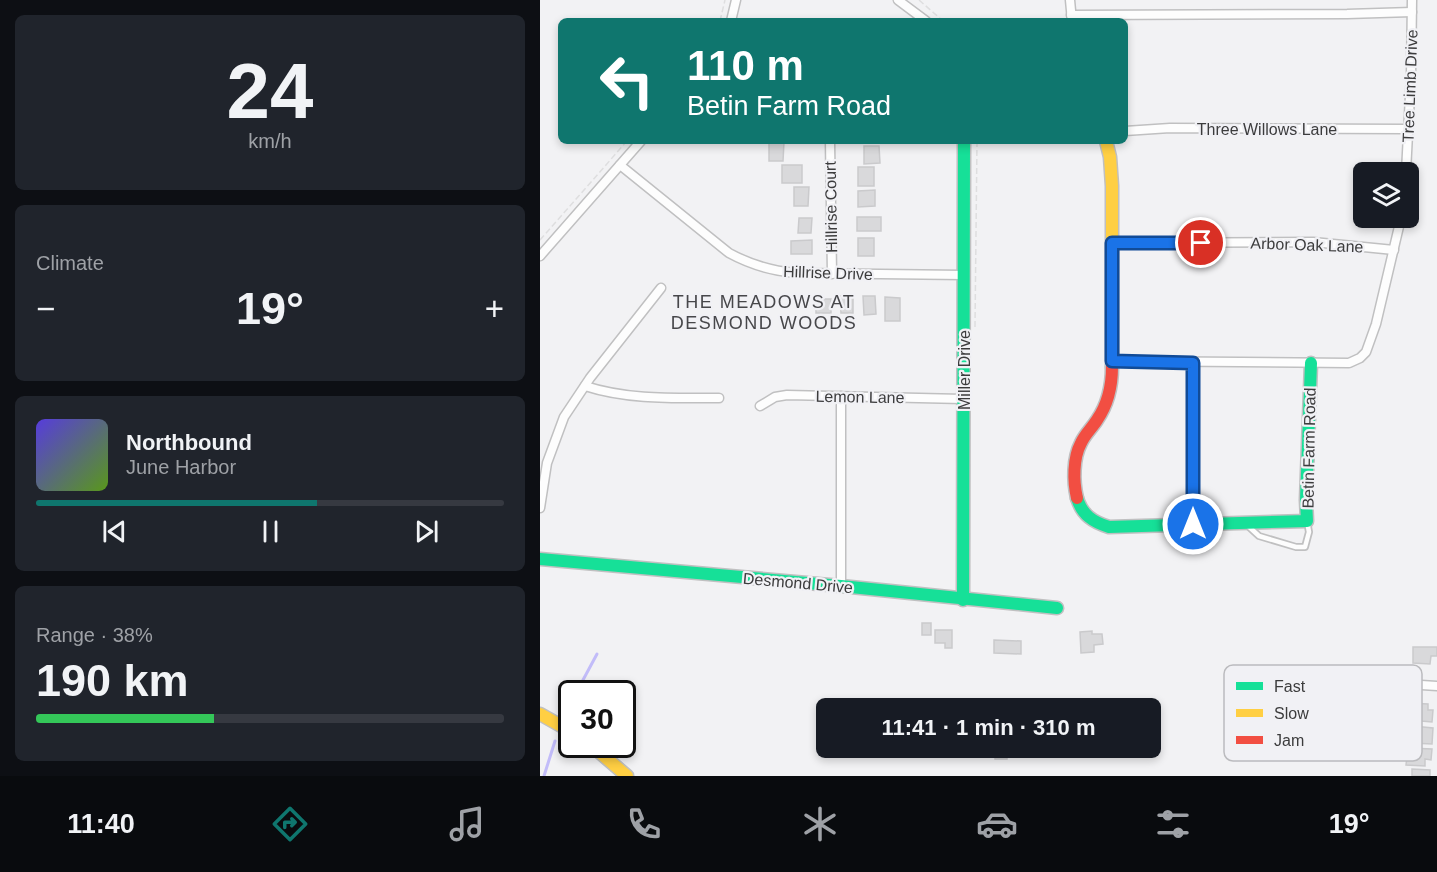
<!DOCTYPE html>
<html lang="en">
<head>
<meta charset="utf-8">
<style>
	body { margin:0; font-family:Helvetica,sans-serif; background:#20242c; color:#f1f3f6; height:100vh; display:flex; flex-direction:column; font-size:22px; white-space:nowrap }
	* { box-sizing:border-box; margin:0 }
	p { font-size:20px; color:#9ea1a6 }
	.icon { flex:none; width:33px; height:33px; fill:none; stroke:currentColor; stroke-width:2; stroke-linecap:round; stroke-linejoin:round }
	.map { position:relative; flex:1; overflow:hidden }
	.details { display:flex; flex-direction:column; gap:15px; padding:15px; background:#0d0f14; width:540px }
	.details>* { flex:none }
	.hud { position:absolute; left:18px; top:18px; width:570px; height:126px; border-radius:9px; box-shadow:0 3px 9px #0003; background:#0f766e; color:#fff; overflow:hidden }
	.buttons { position:absolute; left:813px; top:162px; display:grid; gap:12px }
	.buttons a { display:grid; place-items:center; width:66px; height:66px; border-radius:9px; background:#171b24; box-shadow:0 3px 9px #0003; font-size:30px }
	.speed { position:absolute; left:18px; top:680px; display:flex; gap:12px; font-size:30px; font-weight:700; text-align:center }
	.speed>* { display:grid; place-content:center; width:78px; height:78px; border-radius:50%; background:#171b24; box-shadow:0 3px 9px #0003; line-height:1 }
	.speed .limit { border:3px solid #111; border-radius:9px; background:#fff; color:#111 }
	.pin { position:absolute; display:grid; place-items:center; width:51px; height:51px; color:#fff; margin:-26px; border:3px solid #fff; border-radius:50%; box-shadow:0 2px 6px #0007 }
	.me { position:absolute; width:66px; margin:-33px; rotate:0deg; stroke-linejoin:round; filter:drop-shadow(0 0 4px #0008) }
	.turn { display:flex; align-items:center; gap:21px; height:126px; padding:0 30px; font-size:27px }
	.turn .icon { width:78px; height:78px; stroke-width:2.5 }
	.turn b { display:block; font-size:42px; line-height:51px }
	.big { font-size:45px; font-weight:600; line-height:1.1 }
	.details .card { flex:1; display:flex; flex-direction:column; justify-content:center; gap:9px; min-width:0; padding:0 21px; border-radius:9px; background:#20242c }
	.details .dial { align-items:center; gap:0 }
	.dial b { font-size:78px; line-height:1 }
	.song { display:flex; align-items:center; gap:18px }
	.cover { width:72px; height:72px; border-radius:9px; background:linear-gradient(135deg,hsl(250 70% 55%),hsl(90 70% 35%)) }
	.played { height:6px; border-radius:3px; background:linear-gradient(90deg,#0f766e 60%,#363941 60%) }
	.keys { display:flex; justify-content:space-around; direction:ltr }
	.heat { display:flex; justify-content:space-between; align-items:center; font-size:33px; direction:ltr }
	.charge { height:9px; border-radius:4px; background:linear-gradient(90deg,#34c759 38%,#363941 0) }
	.trip { position:absolute; left:276px; top:698px; width:345px; height:60px; border-radius:9px; background:#171b24; box-shadow:0 3px 9px #0003; font-weight:600; line-height:60px; text-align:center }
	.tabs { display:flex; height:96px; justify-content:space-around; align-items:center; background:#090b0e; color:#9ea1a6 }
	.tabs .icon { width:42px; height:42px }
	.tabs .selected { color:#0f766e }
	.tabs b { font-size:27px; color:#f1f3f6 }
	main { display:flex; flex:1; min-height:0 }
	.map>svg:first-child { display:block }
</style>
</head>
<body>
<main>
<section class="details">
<div class="card dial"><b>24</b><p>km/h</p></div>
<div class="card"><p>Climate</p>
<div class="heat"><a>−</a><b class="big">19°</b><a>+</a></div>
</div>
<div class="card">
<div class="song"><i class="cover"></i><div><b>Northbound</b><p>June Harbor</p></div></div>
<div class="played"></div>
<div class="keys"><svg class="icon" aria-label="previous" viewBox="0 0 24 24"><path d="M18 5L8 12l10 7zM5 5v14"/></svg><svg class="icon" aria-label="pause" viewBox="0 0 24 24"><path d="M8 5v14M16 5v14"/></svg><svg class="icon" aria-label="next" viewBox="0 0 24 24"><path d="M6 5l10 7-10 7zM19 5v14"/></svg></div>
</div>
<div class="card"><p>Range · 38%</p><b class="big">190 km</b><div class="charge"></div></div>
</section>
<div class="map">
<svg width="897" height="776" viewBox="0 0 897 776">
	<rect width="100%" height="100%" fill="#f2f2f4"/>
	<g fill="none" stroke-linecap="round" stroke-linejoin="round">
		<g stroke="#c2bcf9" stroke-width="3">
			<path d="M36,693L57,654"/>
			<path d="M25,715L32,702"/>
			<path d="M4,776L15,741"/>
		</g>
	</g>
	<g fill="#d9d9db" stroke="#cacacc" stroke-width="1.5">
		<path d="M229,142H244L243,161H229Z"/>
		<path d="M324,146H339L340,163L324,164Z"/>
		<rect x="242" y="165" width="20" height="18"/>
		<rect x="318" y="167" width="16" height="19"/>
		<path d="M254,187H269L268,206H254Z"/>
		<path d="M335,190V206L318,207V191Z"/>
		<rect x="317" y="217" width="24" height="14"/>
		<path d="M259,218H272L271,233H258Z"/>
		<rect x="318" y="238" width="16" height="18"/>
		<path d="M272,240V254H251V241Z"/>
		<path d="M300,296H313V313H301Z"/>
		<path d="M323,296H335L336,314L324,315Z"/>
		<path d="M345,297L360,298V321H345Z"/>
		<rect x="276" y="299" width="15" height="14"/>
		<rect x="382" y="623" width="9" height="12"/>
		<path d="M395,630H412V648H405V643H395Z"/>
		<path d="M552,631V634H562L563,644L554,645V652L541,653L540,632Z"/>
		<path d="M454,640L481,641V654L454,653Z"/>
		<path d="M873,647H897V656H891L890,664L873,663Z"/>
		<path d="M869,703L888,704V710H893L892,722L869,720Z"/>
		<path d="M873,726L893,728L892,744L872,743Z"/>
		<rect x="455" y="747" width="12" height="12"/>
		<path d="M868,748L892,749L891,760L885,759V766L866,765Z"/>
		<path d="M872,769L890,770V776H872Z"/>
	</g>
	<g fill="none" stroke-linecap="round" stroke-linejoin="round">
		<defs>
			<path id="lane" d="M707,525L719,536L756,547H765L769,532L767,521"/>
			<g id="street">
				<path d="M358,0L386,21"/>
				<path d="M530,0L532,21"/>
				<path d="M531,15L807,14L872,12"/>
				<path d="M191,21L196,0"/>
				<path d="M585,131L630,128L868,129"/>
				<path d="M290,141L292,274"/>
				<path d="M80,165L189,253C211,265 231,271 256,273L424,275"/>
				<path d="M866,172L871,76L872,0"/>
				<path d="M572,243L773,242L854,250"/>
				<path d="M0,256L101,141"/>
				<path d="M572,361L809,363L820,358L826,352L836,324L861,218"/>
				<path d="M653,363V524"/>
				<path d="M45,386C88,400 134,398 179,398"/>
				<path d="M220,406L235,397L247,395L423,399"/>
				<path d="M0,508L7,463L24,417L50,378L121,288"/>
				<path d="M301,586V396"/>
				<path d="M866,684L897,686"/>
			</g>
			<g id="fast">
				<path d="M537,498C542,515 553,522 569,527L767,521L766,500L771,363"/>
				<path d="M0,559L301,586L517,608"/>
				<path d="M423,600L424,141"/>
			</g>
			<g id="slow">
				<path d="M566,141L570,157L572,186V367"/>
				<path d="M0,714L32,732"/>
				<path d="M50,744L87,776"/>
			</g>
			<path id="jam" d="M537,498C533,481 533,458 541,443C545,434 552,428 557,420C568,404 572,386 572,367"/>
		</defs>
		<use href="#lane" stroke="#c0c0c1" stroke-width="8"/>
		<use href="#street" stroke="#c0c0c1" stroke-width="11"/>
		<use href="#fast" stroke="#c0c0c1" stroke-width="15"/>
		<use href="#slow" stroke="#c0c0c1" stroke-width="15"/>
		<use href="#jam" stroke="#c0c0c1" stroke-width="15"/>
		<g stroke="#dededf" stroke-width="1.5" stroke-dasharray="6 3" stroke-linecap="butt">
			<path d="M379,0L403,21"/>
			<path d="M180,21L185,0"/>
			<path d="M0,240L87,141"/>
			<path d="M435,327L437,141"/>
		</g>
		<use href="#lane" stroke="#fdfdfd" stroke-width="4.5"/>
		<use href="#street" stroke="#fdfdfd" stroke-width="8"/>
		<use href="#fast" stroke="#16e098" stroke-width="12"/>
		<use href="#slow" stroke="#ffcf43" stroke-width="12"/>
		<use href="#jam" stroke="#f24e42" stroke-width="12"/>
	</g>
	<g fill="none" stroke-linecap="round" stroke-linejoin="round">
		<defs>
			<path id="route" d="M653,524V363L572,361V243H661"/>
		</defs>
		<use href="#route" stroke="#114b97" stroke-width="15"/>
		<use href="#route" stroke="#1a73e8" stroke-width="10"/>
	</g>
	<g text-anchor="middle" dominant-baseline="central" stroke-width="4.5" stroke-linejoin="round" paint-order="stroke">
		<g font-size="16" fill="#3c3c3d" stroke="#f1f1f5">
			<text transform="translate(870 86) rotate(-88)">Tree Limb Drive</text>
			<text x="727" y="129">Three Willows Lane</text>
			<text transform="translate(291 207) rotate(-91)">Hillrise Court</text>
			<text transform="translate(767 245) rotate(2)">Arbor Oak Lane</text>
			<text transform="translate(288 273) rotate(2)">Hillrise Drive</text>
			<text transform="translate(424 370) rotate(-90)">Miller Drive</text>
			<text transform="translate(320 397) rotate(1)">Lemon Lane</text>
			<text transform="translate(769 448) rotate(-89)">Betin Farm Road</text>
			<text transform="translate(258 583) rotate(5)">Desmond Drive</text>
		</g>
		<g font-size="18" letter-spacing="1.5" fill="#47474a" stroke="#f1f1f5">
			<text x="224" y="302">THE MEADOWS AT<tspan x="224" dy="21">DESMOND WOODS</tspan></text>
		</g>
	</g>
	<rect x="684" y="665" width="198" height="96" rx="9" fill="#f1f1f5" stroke="#bbbbbe" stroke-width="1.5"/>
	<rect x="696" y="682" width="27" height="8" fill="#16e098"/>
	<rect x="696" y="709" width="27" height="8" fill="#ffcf43"/>
	<rect x="696" y="736" width="27" height="8" fill="#f24e42"/>
	<g font-size="16" fill="#3c3c3d">
		<text x="734" y="692">Fast</text>
		<text x="734" y="719">Slow</text>
		<text x="734" y="746">Jam</text>
	</g>
</svg>
<div class="buttons">
<a><svg class="icon" aria-label="layers" viewBox="0 0 24 24"><path d="M12 4l9 5-9 5-9-5zM3 14l9 5 9-5"/></svg></a>
</div>
<div class="speed"><div class="limit">30</div></div>
<div class="pin" style="left:661px;top:243px;background:#d93025"><svg class="icon" aria-label="arrive" viewBox="0 0 24 24"><path d="M6 21V4h12l-3 4 3 4H6"/></svg></div>
<svg class="me" style="left:653px;top:524px" viewBox="-20 -20 40 40"><circle r="17" fill="#1a73e8" stroke="#fff" stroke-width="3"/><path d="M0-11L8 9 0 5-8 9z" fill="#fff"/></svg>
<div class="trip">11:41 · 1 min · 310 m</div>
<div class="hud">
<div class="turn"><svg class="icon" aria-label="left" viewBox="0 0 24 24"><path d="M17 20v-9H6M10 6l-5 5 5 5"/></svg><div><b>110 m</b>Betin Farm Road</div></div>
</div>
</div>
</main>
<nav class="tabs">
<b>11:40</b>
<svg class="icon selected" aria-label="directions" viewBox="0 0 24 24"><path d="M12 3l9 9-9 9-9-9zM9 14v-3h6M13 9l2 2-2 2"/></svg>
<svg class="icon" aria-label="music" viewBox="0 0 24 24"><path d="M9 18V5l10-2v13"/><circle cx="6" cy="18" r="3"/><circle cx="16" cy="16" r="3"/></svg>
<svg class="icon" aria-label="phone" viewBox="0 0 24 24"><path d="M5 4h4l2 5-3 2q2 4 5 5l2-3 5 2v4C11 20 4 13 5 4z"/></svg>
<svg class="icon" aria-label="climate" viewBox="0 0 24 24"><path d="M12 3v18M4 7l16 10M4 17L20 7"/></svg>
<svg class="icon" aria-label="car" viewBox="0 0 24 24"><path d="M5 17H2v-5l4-1 3-4h7l3 4 3 1v5h-3M9 17h6M6 11h13"/><circle cx="7" cy="17" r="2"/><circle cx="17" cy="17" r="2"/></svg>
<svg class="icon" aria-label="filters" viewBox="0 0 24 24"><path d="M4 7h16M4 17h16"/><circle cx="9" cy="7" r="2"/><circle cx="15" cy="17" r="2"/></svg>
<b>19°</b>
</nav>
</body>
</html>
